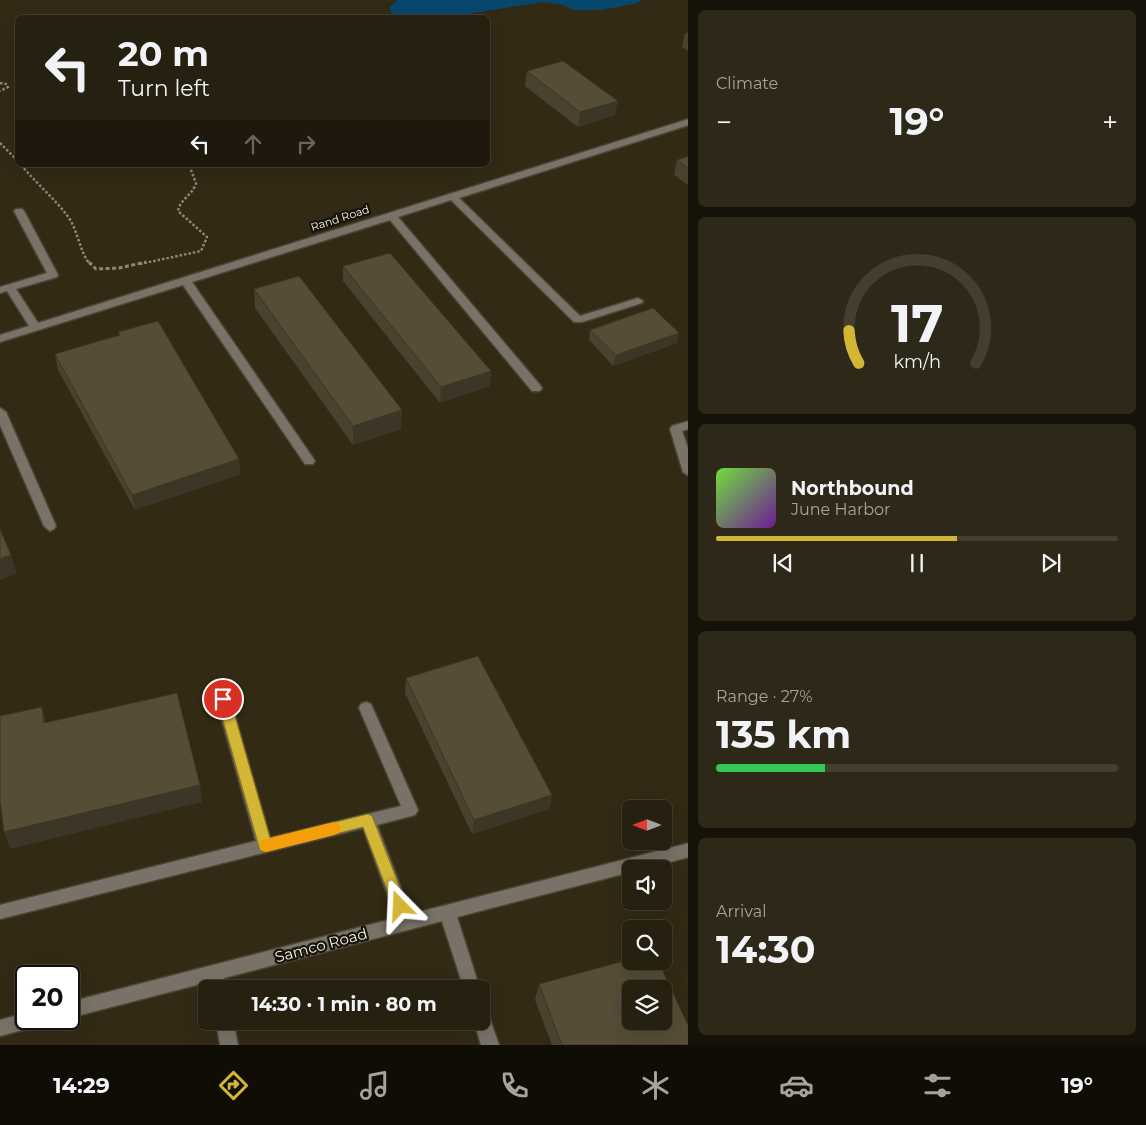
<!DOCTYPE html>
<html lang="en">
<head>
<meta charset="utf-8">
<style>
	body { margin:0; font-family:Montserrat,sans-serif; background:#2e2819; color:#f1f3f6; height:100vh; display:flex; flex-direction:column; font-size:19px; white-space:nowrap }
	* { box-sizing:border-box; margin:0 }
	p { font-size:16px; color:#a4a39f }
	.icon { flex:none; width:28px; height:28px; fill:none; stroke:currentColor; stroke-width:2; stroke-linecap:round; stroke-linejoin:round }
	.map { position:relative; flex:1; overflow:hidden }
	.sheet { display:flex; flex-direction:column; gap:10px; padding:10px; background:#151209; width:458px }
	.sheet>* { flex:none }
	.guide { position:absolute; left:15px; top:15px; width:475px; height:152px; border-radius:8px; box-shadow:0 5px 20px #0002,0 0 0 1px #423e30; background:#262010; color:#f1f3f6; overflow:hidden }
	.needle { width:32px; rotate:270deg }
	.controls { position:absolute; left:622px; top:800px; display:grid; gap:10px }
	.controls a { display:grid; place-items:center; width:50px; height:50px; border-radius:8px; background:#262010; box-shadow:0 5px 20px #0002,0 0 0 1px #423e30; font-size:25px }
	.speed { position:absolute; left:15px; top:965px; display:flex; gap:10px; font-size:25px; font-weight:700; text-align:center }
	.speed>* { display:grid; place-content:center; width:65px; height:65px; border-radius:50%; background:#262010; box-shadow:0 5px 20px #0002,0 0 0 1px #423e30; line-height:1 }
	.speed .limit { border:2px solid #111; border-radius:8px; background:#fff; color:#111 }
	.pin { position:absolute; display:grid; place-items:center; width:42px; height:42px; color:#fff; margin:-21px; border:2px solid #fff; border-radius:50%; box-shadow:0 1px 5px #0007 }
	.me { position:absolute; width:55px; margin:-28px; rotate:339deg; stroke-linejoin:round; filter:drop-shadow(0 0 4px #0008) }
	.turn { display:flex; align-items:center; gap:18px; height:105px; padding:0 20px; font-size:22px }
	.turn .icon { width:65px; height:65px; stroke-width:2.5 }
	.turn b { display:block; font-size:35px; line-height:42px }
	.lanes { display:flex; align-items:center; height:48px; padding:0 20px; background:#0003; justify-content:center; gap:25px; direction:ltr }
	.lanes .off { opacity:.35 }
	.big { font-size:38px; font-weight:700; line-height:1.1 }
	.sheet .tile { flex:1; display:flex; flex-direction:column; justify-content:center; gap:8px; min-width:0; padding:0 18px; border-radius:8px; background:#2e2819 }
	.sheet .dial { align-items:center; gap:0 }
	.dial svg { height:130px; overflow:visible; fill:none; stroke:#423e30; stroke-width:7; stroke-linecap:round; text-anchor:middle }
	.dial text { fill:#f1f3f6; stroke:none }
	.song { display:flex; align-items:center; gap:15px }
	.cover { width:60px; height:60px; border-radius:8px; background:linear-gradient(135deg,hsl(100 70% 55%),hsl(280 70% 35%)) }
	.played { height:5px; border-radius:2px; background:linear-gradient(90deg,#d4b635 60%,#423e30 60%) }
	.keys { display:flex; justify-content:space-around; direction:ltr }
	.heat { display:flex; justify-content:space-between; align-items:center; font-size:28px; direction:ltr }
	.charge { height:8px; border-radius:4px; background:linear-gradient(90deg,#34c759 27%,#423e30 0) }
	.trip { position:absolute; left:198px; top:980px; width:292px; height:50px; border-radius:8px; background:#262010; box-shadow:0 5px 20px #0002,0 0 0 1px #423e30; font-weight:700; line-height:50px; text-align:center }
	.tab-bar { display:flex; height:80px; justify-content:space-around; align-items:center; background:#0f0d06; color:#a4a39f }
	.tab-bar .icon { width:35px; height:35px }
	.tab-bar .current { color:#d4b635 }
	.tab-bar b { font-size:22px; color:#f1f3f6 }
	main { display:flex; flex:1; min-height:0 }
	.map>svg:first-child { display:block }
</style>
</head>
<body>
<main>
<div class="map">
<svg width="689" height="1045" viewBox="0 0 689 1045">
	<rect width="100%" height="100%" fill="#322a15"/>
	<path fill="#06476e" d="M398,0H643L634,4L600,10H574L564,5L543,2L448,17H392L390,7Z"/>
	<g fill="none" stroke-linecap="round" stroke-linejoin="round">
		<defs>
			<g id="minor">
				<path d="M689,119V125L459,198L580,316L638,298L643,301L642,303L582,322H574L451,200L398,217L540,385L542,388L540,391H532L390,220L192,282L313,458L315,461L313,464H305L183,285L0,342V335L29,326L7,291L0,293V287L47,273L14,211L16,209H22L24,211L58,275L57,277L16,289L38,323Z"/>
				<path d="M0,408L6,412L56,526L54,529L50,531L44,526L0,425Z"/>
				<path d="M689,421V429L682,431L689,451V476L683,472L670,429L672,426Z"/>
				<path d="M223,693L228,695L230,699L270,838L401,806L359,708L361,704L366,702L371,704L418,810L415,815L377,825L411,914L689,843V857L644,869H631V872L457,917L480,989H464L442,921L224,978L226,989H210L208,982L69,1018V1002L396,918L363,828L0,919V905L256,841L216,699L218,695Z"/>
				<path d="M481,1009L487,1011L499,1045H481L474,1021H481Z"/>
				<path d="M26,1013V1019H44L42,1025L0,1036V1020Z"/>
				<path d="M216,1021H233L238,1045H220Z"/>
			</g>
		</defs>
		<use href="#minor" stroke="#4d4632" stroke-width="3"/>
		<g stroke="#8d8775" stroke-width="2.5" stroke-dasharray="2.5 2" stroke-linecap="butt">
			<path d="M0,83L6,84L8,87L0,91"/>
			<path d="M0,143L18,161"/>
			<path d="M21,165C35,182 53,197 66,214C78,228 80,254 90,264"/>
			<path d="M140,264L201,251L207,237L178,211C180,199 193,195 196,183L189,165"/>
		</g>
		<path stroke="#8d8775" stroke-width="3" stroke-dasharray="4 2.5" stroke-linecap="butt" d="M89,262L96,269L119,268L146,262"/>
		<use href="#minor" fill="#797268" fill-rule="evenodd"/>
	</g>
	<g fill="#49422e">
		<path d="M689,32V52L682,47L685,33Z"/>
		<path d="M527,71L615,115L578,127L525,86Z"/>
		<path d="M689,156V186L674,175L677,160Z"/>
		<path d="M343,266L491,371L490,386L440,403L343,281Z"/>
		<path d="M254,289L401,429L353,445L255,308Z"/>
		<path d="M590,330L677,343L613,366L589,340Z"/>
		<path d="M118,332L241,474L135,510L58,370L55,354L119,335Z"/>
		<path d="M406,678L552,795L549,809L472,834L405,693Z"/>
		<path d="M539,984L689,1045H552L535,1000Z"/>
	</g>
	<g fill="#3c3626">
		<path d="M618,101L615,115L578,127L580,112Z"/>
		<path d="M679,333L677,343L613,366L616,355Z"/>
		<path d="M491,371L490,386L440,403L441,387Z"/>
		<path d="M402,410L401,429L353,445V426Z"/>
		<path d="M239,459L241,474L135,510L132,495Z"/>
		<path d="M11,555L17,574L0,580V559Z"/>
		<path d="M42,707L47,725L44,723Z"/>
		<path d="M200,785L202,802L10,849L4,832Z"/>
		<path d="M552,795L549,809L472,834L474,820Z"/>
	</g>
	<g fill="#554d36" stroke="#3c3626" fill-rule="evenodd">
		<path d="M563,61L618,101L580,112L527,71Z"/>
		<path d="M689,156V169L677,160Z"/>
		<path d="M390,253L491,371L441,387L343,266Z"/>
		<path d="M299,276L402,410L353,426L254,289Z"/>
		<path d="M653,308L679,333L616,355L590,330Z"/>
		<path d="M158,321L239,459L132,495L55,354L120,335L118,332Z"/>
		<path d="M0,529L11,555L0,559Z"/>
		<path d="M478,656L552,795L474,820L406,678Z"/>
		<path d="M177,693L200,785L4,832L0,801V716L42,707L44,723Z"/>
		<path d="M631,959V961H658L689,1027V1045H562L539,984ZM631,989H664V1021H631Z"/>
	</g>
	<path fill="#d4b635" stroke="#8a7622" d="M223,693L230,699L270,838L368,814L372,816L407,906L405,911L400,912L395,911L363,827L265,852L260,850L217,699Z"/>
	<path fill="#f59e0b" d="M334,822L339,824L341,829L339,833L334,835L266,852L261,850L259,846L261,841L266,839Z"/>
	<g text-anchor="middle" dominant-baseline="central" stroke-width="4.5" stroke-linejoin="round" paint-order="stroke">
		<g font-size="11" fill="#f6f1e4" stroke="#16130a">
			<text transform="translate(340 218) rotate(-18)">Rand Road</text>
		</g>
		<g font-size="15" fill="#f6f1e4" stroke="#16130a">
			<text transform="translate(321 945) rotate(-15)">Samco Road</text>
		</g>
	</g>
</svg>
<div class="controls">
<a><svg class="needle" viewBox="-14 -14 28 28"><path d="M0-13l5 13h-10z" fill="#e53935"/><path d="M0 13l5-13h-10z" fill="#a4a39f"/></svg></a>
<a><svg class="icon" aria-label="sound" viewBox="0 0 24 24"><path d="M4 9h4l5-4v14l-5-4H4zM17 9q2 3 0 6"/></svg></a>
<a><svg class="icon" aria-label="search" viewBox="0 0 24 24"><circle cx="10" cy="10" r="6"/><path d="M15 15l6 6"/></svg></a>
<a><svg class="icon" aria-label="layers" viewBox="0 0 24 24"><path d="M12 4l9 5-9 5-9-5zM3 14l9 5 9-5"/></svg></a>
</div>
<div class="speed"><div class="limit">20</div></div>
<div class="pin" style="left:223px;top:699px;background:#d93025"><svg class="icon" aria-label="arrive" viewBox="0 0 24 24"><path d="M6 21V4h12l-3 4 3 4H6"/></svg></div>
<svg class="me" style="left:400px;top:906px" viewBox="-20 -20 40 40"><path d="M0-17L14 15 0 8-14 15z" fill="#d4b635" stroke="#fff" stroke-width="4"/></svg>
<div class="trip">14:30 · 1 min · 80 m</div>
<div class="guide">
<div class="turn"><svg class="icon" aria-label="left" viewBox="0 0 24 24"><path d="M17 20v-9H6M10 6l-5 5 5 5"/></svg><div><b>20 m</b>Turn left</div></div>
<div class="lanes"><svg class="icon" aria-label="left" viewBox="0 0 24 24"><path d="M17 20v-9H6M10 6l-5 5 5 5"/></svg><svg class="icon off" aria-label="ahead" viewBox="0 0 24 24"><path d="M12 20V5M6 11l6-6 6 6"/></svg><svg class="icon off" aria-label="right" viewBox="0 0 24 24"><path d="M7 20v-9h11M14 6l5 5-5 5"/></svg></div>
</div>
</div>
<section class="sheet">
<div class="tile"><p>Climate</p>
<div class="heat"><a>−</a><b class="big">19°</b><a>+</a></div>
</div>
<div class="tile dial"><svg viewBox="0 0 100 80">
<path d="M14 69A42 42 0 1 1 86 69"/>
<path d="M14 69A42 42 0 0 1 8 49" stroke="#d4b635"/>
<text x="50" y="56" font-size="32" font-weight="700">17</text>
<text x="50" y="72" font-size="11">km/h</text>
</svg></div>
<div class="tile">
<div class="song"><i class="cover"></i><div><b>Northbound</b><p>June Harbor</p></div></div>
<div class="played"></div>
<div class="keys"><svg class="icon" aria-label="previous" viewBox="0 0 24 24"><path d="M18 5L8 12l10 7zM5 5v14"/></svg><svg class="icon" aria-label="pause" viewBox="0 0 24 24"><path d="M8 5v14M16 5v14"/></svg><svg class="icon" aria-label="next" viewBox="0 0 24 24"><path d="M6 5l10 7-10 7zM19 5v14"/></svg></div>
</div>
<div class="tile"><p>Range · 27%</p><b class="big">135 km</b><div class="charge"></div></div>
<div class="tile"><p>Arrival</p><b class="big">14:30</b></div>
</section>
</main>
<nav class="tab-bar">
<b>14:29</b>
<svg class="icon current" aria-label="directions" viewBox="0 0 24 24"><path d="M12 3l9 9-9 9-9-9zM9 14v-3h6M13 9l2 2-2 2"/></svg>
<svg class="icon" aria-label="music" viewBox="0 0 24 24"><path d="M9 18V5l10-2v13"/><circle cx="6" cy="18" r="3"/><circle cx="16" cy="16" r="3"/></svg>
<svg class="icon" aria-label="phone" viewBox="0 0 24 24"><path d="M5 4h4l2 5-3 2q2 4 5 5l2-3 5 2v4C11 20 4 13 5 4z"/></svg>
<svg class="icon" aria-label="climate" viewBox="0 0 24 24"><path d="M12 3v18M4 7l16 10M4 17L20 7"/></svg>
<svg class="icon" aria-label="car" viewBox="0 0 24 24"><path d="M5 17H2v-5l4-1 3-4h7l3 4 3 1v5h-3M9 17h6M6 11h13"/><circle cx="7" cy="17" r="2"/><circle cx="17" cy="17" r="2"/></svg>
<svg class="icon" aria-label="filters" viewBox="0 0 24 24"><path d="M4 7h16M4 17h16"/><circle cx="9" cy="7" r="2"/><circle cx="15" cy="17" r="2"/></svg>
<b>19°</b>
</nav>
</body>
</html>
